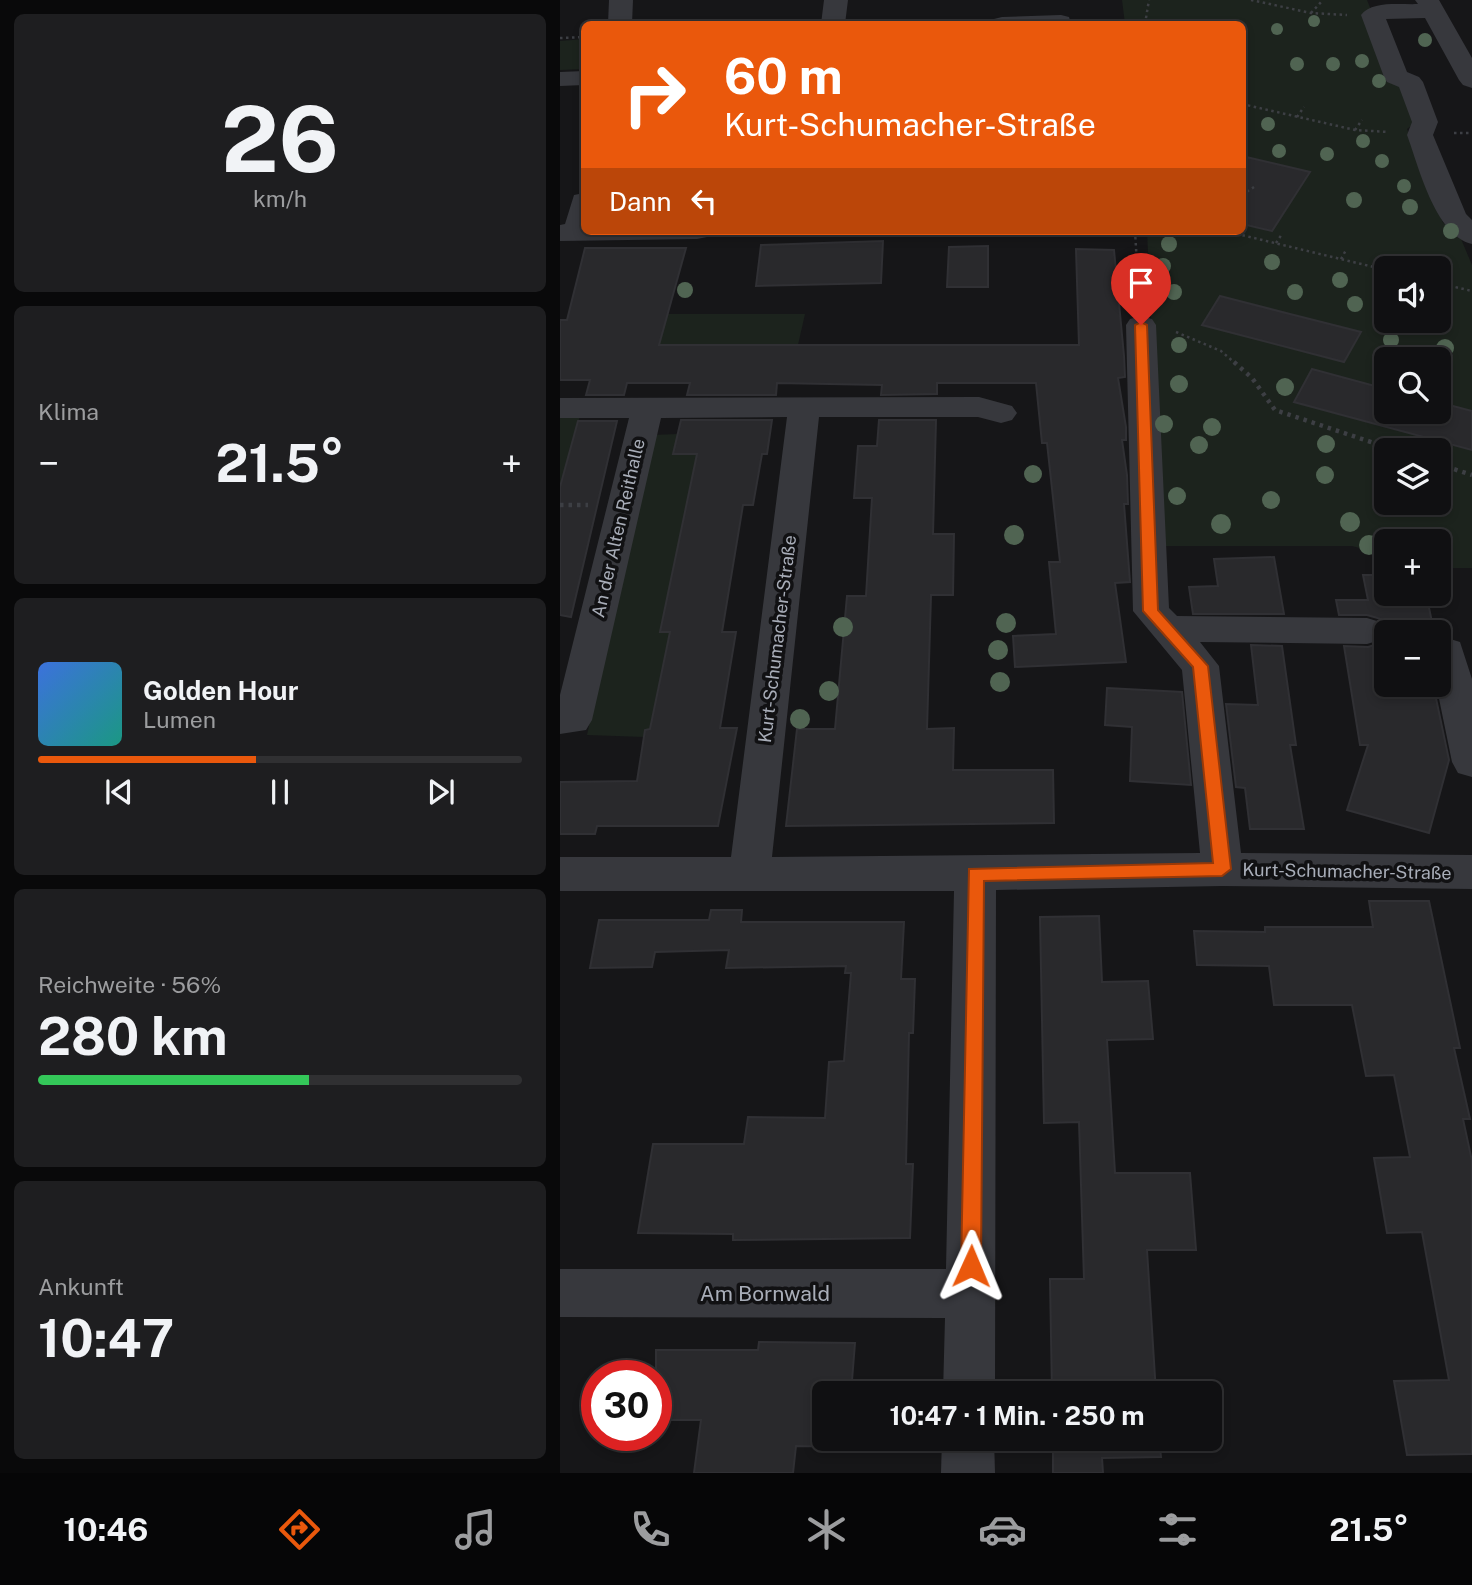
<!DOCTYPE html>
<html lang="de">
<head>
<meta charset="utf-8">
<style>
	body { margin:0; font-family:"Public Sans",sans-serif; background:#1e1e20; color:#f1f3f6; height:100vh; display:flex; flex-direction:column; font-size:26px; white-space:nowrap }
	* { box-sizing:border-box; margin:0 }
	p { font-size:23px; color:#9c9d9f }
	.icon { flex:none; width:38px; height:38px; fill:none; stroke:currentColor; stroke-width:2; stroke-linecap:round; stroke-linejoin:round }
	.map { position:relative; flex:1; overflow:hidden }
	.side { display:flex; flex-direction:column; gap:14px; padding:14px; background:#09090a; width:560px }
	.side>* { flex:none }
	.guide { position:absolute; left:21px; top:21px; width:665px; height:214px; border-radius:10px; box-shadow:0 4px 10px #0003,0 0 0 2px #303032; background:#ea580c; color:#fff; overflow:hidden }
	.controls { position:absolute; left:814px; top:256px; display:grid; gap:14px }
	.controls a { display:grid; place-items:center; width:77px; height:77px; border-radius:10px; background:#101012; box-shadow:0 4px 10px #0003,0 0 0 2px #303032; font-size:35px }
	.speed { position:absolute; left:21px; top:1360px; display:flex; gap:14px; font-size:35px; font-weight:700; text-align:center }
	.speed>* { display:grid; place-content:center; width:91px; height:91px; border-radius:50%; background:#101012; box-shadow:0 4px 10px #0003,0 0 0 2px #303032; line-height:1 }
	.speed .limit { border:10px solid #d22; background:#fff; color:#111 }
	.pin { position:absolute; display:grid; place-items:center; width:60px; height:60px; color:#fff; margin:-72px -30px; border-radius:50% 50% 50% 0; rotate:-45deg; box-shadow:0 0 7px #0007 }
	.pin .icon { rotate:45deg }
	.me { position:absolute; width:77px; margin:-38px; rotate:1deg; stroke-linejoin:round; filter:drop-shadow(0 0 5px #0008) }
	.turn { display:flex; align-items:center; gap:24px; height:147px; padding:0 28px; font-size:32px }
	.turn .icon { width:91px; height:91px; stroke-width:2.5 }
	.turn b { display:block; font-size:49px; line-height:60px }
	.then { display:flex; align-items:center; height:66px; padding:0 28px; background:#0003; gap:14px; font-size:26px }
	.big { font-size:52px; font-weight:700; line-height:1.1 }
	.side .tile { flex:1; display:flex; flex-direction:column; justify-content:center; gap:10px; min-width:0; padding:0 24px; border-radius:10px; background:#1e1e20 }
	.side .dial { align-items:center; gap:0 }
	.dial b { font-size:91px; line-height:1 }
	.song { display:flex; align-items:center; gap:21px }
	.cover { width:84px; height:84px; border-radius:10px; background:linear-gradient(135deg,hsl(220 70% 55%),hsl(170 70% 35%)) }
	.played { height:7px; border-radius:4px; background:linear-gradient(90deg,#ea580c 45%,#303032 45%) }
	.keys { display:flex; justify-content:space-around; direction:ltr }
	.heat { display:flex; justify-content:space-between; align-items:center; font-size:38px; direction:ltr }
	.charge { height:10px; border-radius:5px; background:linear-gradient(90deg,#34c759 56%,#303032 0) }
	.trip { position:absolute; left:252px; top:1381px; width:410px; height:70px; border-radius:10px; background:#101012; box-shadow:0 4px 10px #0003,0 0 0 2px #303032; font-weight:700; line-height:70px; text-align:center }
	.menu { display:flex; height:112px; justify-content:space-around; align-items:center; background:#060607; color:#9c9d9f }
	.menu .icon { width:49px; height:49px }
	.menu .current { color:#ea580c }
	.menu b { font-size:32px; color:#f1f3f6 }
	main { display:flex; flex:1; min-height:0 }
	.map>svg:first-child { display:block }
</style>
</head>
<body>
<main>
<section class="side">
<div class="tile dial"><b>26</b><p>km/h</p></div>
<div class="tile"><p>Klima</p>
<div class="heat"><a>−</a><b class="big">21.5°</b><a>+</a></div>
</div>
<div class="tile">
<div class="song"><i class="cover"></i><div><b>Golden Hour</b><p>Lumen</p></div></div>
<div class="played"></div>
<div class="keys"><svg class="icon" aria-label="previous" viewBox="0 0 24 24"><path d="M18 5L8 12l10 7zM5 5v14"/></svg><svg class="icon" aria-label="pause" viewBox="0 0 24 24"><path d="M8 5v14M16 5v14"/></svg><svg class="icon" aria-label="next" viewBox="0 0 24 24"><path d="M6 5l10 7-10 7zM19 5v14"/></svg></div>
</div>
<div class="tile"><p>Reichweite · 56%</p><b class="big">280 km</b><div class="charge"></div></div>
<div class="tile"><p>Ankunft</p><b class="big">10:47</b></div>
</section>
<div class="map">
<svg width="912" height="1473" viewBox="0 0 912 1473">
	<rect width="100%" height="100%" fill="#161618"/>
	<g fill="#1c231d" fill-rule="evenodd">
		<path d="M562,0H807L856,122L847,129L883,223L896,227L912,265V568H879L878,541H826V555L792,546H602L587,231H682V24H565ZM826,268H878V320H826ZM826,359H878V411H826ZM826,450H878V502H826Z"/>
		<path d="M24,39V69L0,70V41Z"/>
		<path d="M78,314H245L238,345L121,365L0,320H76Z"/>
		<path d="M0,416H20L0,487Z"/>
		<path d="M118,434L144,453L126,506L100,632H110L96,698L126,729L86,730L84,737L27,735L92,435Z"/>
	</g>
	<g fill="#29292c" stroke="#303034" stroke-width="2">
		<path d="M682,156L750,172L712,231L682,224Z"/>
		<path d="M323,241L321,283L196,286L201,245Z"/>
		<path d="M428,246V287H387L389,247Z"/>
		<path d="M25,248H126L99,345H519L516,249L554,250L564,356L565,377L558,378L566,427V440H562L567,475L568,504H564L570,582L555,583L566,662L455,667L453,636L496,634L489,562H500L487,443H482L476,383H377V394L321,395L322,385L217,383L216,395H127L130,383H67L64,395H26L30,380H0V320H7Z"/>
		<path d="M660,296L730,314L801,332L784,362L642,325Z"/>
		<path d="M752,369L826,389V411H878V402L912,411V450L734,402Z"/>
		<path d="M121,420H212L207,454H202L193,505H183L162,632H176L160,728H177L158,826H37L35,834H0V782L77,781L85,730L90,729L110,632H100L137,454H113Z"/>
		<path d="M319,420H376L373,534H394L393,595H371L367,729L394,728L393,770H493L494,823L226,826L237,729H275L287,596H306L312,498H294L298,446H317Z"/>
		<path d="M18,421H57L11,617L0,615V487Z"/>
		<path d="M714,557L724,614H633L629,587L658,586L654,559Z"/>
		<path d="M803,575H826V593H866L874,632H827L821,619L807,615H779L776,600H808Z"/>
		<path d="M826,635V684H873L889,760L869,833L787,810L808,745H800L784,646L808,647L821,643Z"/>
		<path d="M691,645L722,646L736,745H730L744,829H690L685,788L676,787L666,704L698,705Z"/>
		<path d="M547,688L622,692L631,785L570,781L572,727L545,725Z"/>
		<path d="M809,901H869L900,1048H894L910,1119H903L912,1161V1454L847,1455L834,1381L889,1380L862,1232L827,1233L814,1158L850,1157L834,1075L806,1076L792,1005H714L709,966L637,965L634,931L705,932V927H813Z"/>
		<path d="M151,910H182L181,922H344L341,979H355L353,1033H349L346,1164H353L350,1238L173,1240V1234L78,1233L93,1144H184L188,1117L265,1118L269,1062L284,1061L291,973H285L286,966L166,968L169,950L95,952L92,967L30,968L39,920H149Z"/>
		<path d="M539,916L542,982L588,981L593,1039L547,1040L555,1173H630L636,1250H587L596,1393H492L490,1279H524L519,1122L484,1123L480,917Z"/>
		<path d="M199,1342L295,1343L291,1393H264V1438H287V1447L236,1446L233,1473H134L141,1420H96V1350H198Z"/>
		<path d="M493,1438H599L601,1457L542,1458L543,1473H493Z"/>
	</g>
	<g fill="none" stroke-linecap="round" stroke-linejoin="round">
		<g stroke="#3d3f44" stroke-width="2.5" stroke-dasharray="2.5 3.5" stroke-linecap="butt">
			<path d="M691,0L751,13L787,15"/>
			<path d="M751,13L762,1"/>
			<path d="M585,24L589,0"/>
			<path d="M0,38L24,37"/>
			<path d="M682,104L795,130L829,132"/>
			<path d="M683,104L688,95"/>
			<path d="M737,117L744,107"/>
			<path d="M795,130L802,120"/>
			<path d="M894,133H912"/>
			<path d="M682,195L694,187"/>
			<path d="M575,231L579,297"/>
			<path d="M665,231L826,270"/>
			<path d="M716,243L722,234"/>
			<path d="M781,259L786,250"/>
			<path d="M878,283L912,291"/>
			<path d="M616,332L661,351L676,364"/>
		</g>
		<g stroke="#3d3f44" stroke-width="4.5" stroke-dasharray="3.5 5" stroke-linecap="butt">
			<path d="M674,362L692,378L715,410L835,450"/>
			<path d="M878,464L912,475"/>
			<path d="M0,505H28"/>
		</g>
		<g fill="#37383d" fill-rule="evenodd">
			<path d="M49,0H73L72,24H48Z"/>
			<path d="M264,0H288L285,24H261Z"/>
			<path d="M855,0H879L912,58V88L903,85L899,80L865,18L826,19L847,72L859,77L863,82L878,122L873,135L906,214L912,220V244C875,235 859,167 847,135L852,122L839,87L827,82L824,77L801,15C812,0 841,5 858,4Z"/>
			<path d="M501,15L509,17L511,24H430L434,19L442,17Z"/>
			<path d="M24,71V85L0,86V72Z"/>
			<path d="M24,193V231H151L147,237L137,239L0,241V225L5,224L14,195Z"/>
			<path d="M581,316L592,319L596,325L609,608L617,616L807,618L820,622L825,631L820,640L807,644L640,642L659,666L681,853L912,855V889L662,886L436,890L435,1393H383L385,1318L0,1317V1269H386L394,891H0V857H171L227,417L101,418L32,720L26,730L0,734V695L69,418H0V398L419,397L452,406L457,413L452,420L441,423L418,417H259L212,857L640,853L622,670L573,611L566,325L570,319Z"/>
			<path d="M887,638L900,642L912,679V777L898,773L892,762L876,684H878V640Z"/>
			<path d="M382,1438H434L435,1473H381Z"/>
		</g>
	</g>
	<g fill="#506452">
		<circle cx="754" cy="21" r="6"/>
		<circle cx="717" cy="29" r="6"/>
		<circle cx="865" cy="40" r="7"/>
		<circle cx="802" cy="61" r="7"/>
		<circle cx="737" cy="64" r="7"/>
		<circle cx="773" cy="64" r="7"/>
		<circle cx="819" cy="81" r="7"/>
		<circle cx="708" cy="124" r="7"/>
		<circle cx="803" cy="141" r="7"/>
		<circle cx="719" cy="151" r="7"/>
		<circle cx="767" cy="154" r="7"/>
		<circle cx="822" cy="161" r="7"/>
		<circle cx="844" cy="186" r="7"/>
		<circle cx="794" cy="200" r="8"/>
		<circle cx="850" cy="207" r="8"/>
		<circle cx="891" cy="231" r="8"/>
		<circle cx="609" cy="244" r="8"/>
		<circle cx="712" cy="262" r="8"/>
		<circle cx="603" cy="266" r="8"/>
		<circle cx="780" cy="280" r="8"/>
		<circle cx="125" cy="290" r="8"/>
		<circle cx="614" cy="292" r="8"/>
		<circle cx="735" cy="292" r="8"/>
		<circle cx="795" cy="304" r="8"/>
		<circle cx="831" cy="340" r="8"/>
		<circle cx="619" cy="345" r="8"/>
		<circle cx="885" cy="348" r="9"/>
		<circle cx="619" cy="384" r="9"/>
		<circle cx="725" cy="387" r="9"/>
		<circle cx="604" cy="424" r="9"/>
		<circle cx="652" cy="427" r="9"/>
		<circle cx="766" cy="444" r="9"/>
		<circle cx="639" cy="445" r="9"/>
		<circle cx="473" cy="474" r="9"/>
		<circle cx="765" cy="475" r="9"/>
		<circle cx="617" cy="496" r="9"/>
		<circle cx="711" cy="500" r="9"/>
		<circle cx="790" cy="522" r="10"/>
		<circle cx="661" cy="524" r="10"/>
		<circle cx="454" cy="535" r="10"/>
		<circle cx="809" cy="545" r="10"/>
		<circle cx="446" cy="623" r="10"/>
		<circle cx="283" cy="627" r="10"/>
		<circle cx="438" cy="650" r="10"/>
		<circle cx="440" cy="682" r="10"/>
		<circle cx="269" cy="691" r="10"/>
		<circle cx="240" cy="719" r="10"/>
	</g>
	<path fill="#ea580c" stroke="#983908" stroke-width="2" d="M581,322L587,325L598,610L648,666L671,869L662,876L424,881L421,1266L418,1273L411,1276L404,1273L401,1266L409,869L653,863L633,667L583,611L575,325Z"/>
	<g text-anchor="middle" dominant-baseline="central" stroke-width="7" stroke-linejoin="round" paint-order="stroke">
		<g font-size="18" fill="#a8adb8" stroke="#111113">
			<text transform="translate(58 528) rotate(-77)">An der Alten Reithalle</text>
			<text transform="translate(217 639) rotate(-83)">Kurt-Schumacher-Straße</text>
			<text transform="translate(787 871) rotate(1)">Kurt-Schumacher-Straße</text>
		</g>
		<g font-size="21" fill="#a8adb8" stroke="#111113">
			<text x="205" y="1293">Am Bornwald</text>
		</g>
	</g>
</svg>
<div class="controls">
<a><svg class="icon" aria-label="sound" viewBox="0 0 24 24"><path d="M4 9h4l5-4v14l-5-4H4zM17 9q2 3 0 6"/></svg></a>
<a><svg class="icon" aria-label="search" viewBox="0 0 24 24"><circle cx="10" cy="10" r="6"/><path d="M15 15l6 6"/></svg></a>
<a><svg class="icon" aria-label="layers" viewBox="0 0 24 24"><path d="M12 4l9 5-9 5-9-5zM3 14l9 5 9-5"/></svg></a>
<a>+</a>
<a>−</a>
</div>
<div class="speed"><div class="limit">30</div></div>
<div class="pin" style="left:581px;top:325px;background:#d93025"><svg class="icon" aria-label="arrive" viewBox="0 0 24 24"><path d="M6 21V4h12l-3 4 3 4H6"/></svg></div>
<svg class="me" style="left:411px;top:1266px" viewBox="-20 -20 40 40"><path d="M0-17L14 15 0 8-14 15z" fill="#ea580c" stroke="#fff" stroke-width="4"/></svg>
<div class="trip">10:47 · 1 Min. · 250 m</div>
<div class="guide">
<div class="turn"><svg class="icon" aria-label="right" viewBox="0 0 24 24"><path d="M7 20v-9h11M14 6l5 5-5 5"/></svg><div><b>60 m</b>Kurt-Schumacher-Straße</div></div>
<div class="then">Dann<svg class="icon" aria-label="left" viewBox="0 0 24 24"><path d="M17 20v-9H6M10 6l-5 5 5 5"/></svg></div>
</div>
</div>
</main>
<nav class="menu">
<b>10:46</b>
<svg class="icon current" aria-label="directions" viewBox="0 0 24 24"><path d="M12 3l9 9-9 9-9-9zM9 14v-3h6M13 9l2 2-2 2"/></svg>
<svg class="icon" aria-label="music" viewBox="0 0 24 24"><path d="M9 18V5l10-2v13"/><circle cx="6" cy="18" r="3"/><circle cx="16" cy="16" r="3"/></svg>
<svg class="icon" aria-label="phone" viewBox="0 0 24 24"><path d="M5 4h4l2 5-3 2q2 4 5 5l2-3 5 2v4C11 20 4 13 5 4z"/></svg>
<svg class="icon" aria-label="climate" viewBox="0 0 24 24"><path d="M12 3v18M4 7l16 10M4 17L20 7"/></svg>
<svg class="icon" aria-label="car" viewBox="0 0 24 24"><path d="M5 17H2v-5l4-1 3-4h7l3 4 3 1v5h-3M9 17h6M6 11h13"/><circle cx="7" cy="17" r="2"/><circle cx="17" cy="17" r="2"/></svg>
<svg class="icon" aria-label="filters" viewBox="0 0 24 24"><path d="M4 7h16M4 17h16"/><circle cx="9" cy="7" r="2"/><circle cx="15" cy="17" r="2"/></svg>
<b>21.5°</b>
</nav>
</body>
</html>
